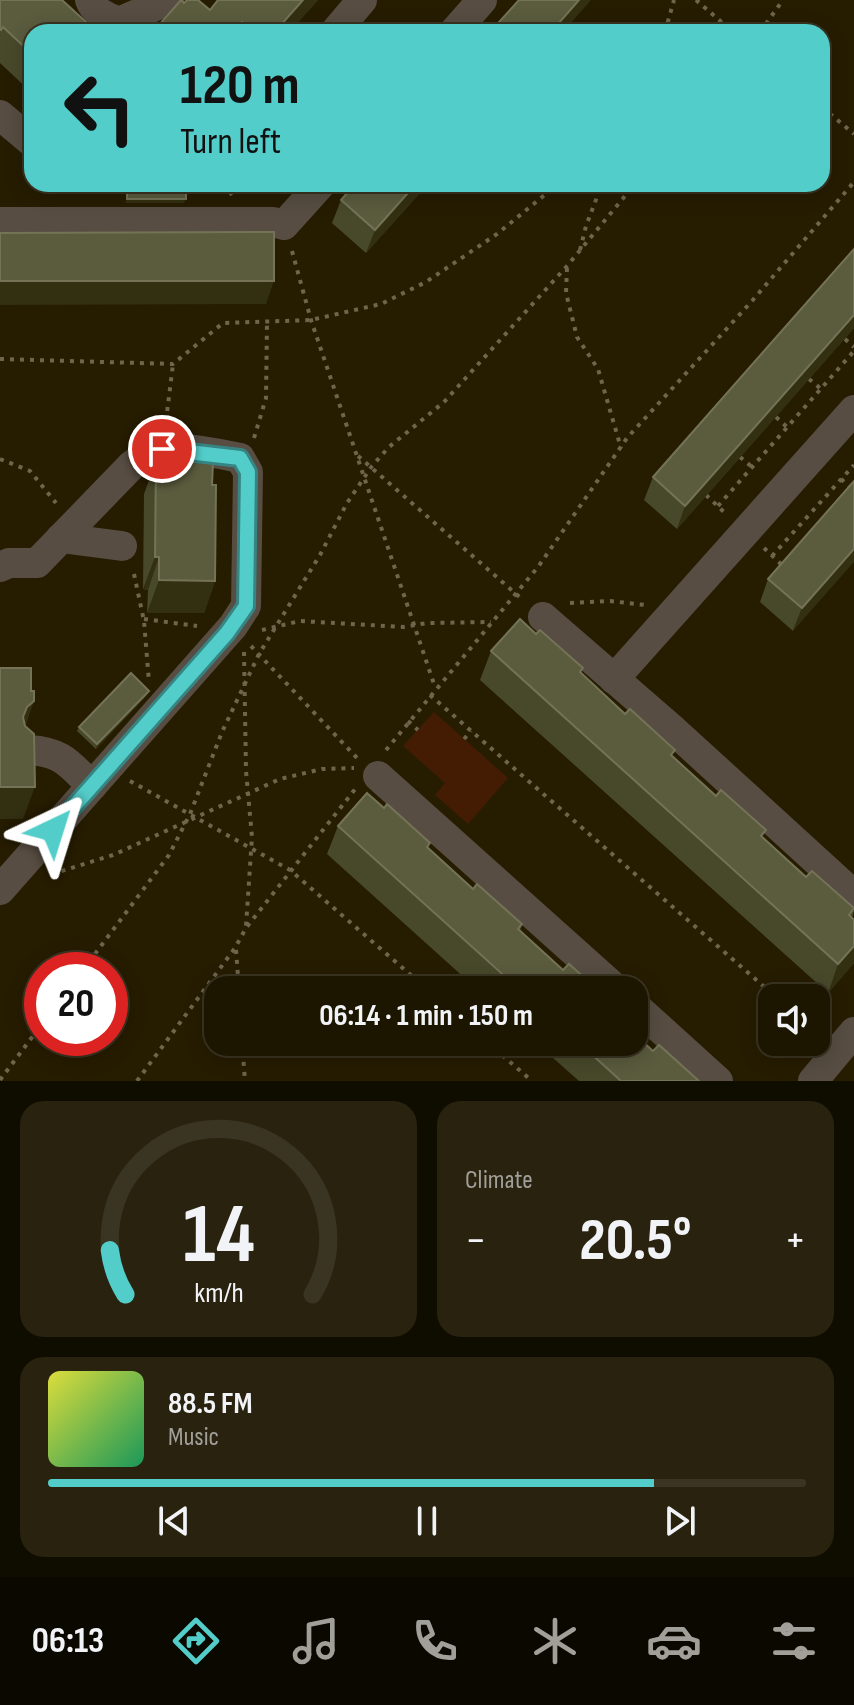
<!DOCTYPE html>
<html lang="en">
<head>
<meta charset="utf-8">
<style>
	body { margin:0; font-family:"Sofia Sans Condensed",sans-serif; background:#29220f; color:#f1f3f6; height:100vh; display:flex; flex-direction:column; font-size:30px; white-space:nowrap }
	* { box-sizing:border-box; margin:0 }
	p { font-size:26px; color:#a09f99 }
	.icon { flex:none; width:44px; height:44px; fill:none; stroke:currentColor; stroke-width:2; stroke-linecap:round; stroke-linejoin:round }
	.map { position:relative; height:1081px; overflow:hidden }
	.details { display:flex; flex-direction:column; gap:20px; padding:20px; background:#0f0c00; flex:1 }
	.details>* { flex:none }
	.guide { position:absolute; left:24px; top:24px; width:806px; height:168px; border-radius:24px; box-shadow:0 4px 20px #0003,0 0 0 2px #3a3422; background:#53cdc9; color:#111; overflow:hidden }
	.fabs { position:absolute; left:758px; top:984px; display:grid; gap:16px }
	.fabs a { display:grid; place-items:center; width:72px; height:72px; border-radius:16px; background:#1c1500; box-shadow:0 4px 20px #0003,0 0 0 2px #3a3422; font-size:40px }
	.speed { position:absolute; left:24px; top:952px; display:flex; gap:16px; font-size:40px; font-weight:700; text-align:center }
	.speed>* { display:grid; place-content:center; width:104px; height:104px; border-radius:50%; background:#1c1500; box-shadow:0 4px 20px #0003,0 0 0 2px #3a3422; line-height:1 }
	.speed .limit { border:12px solid #d22; background:#fff; color:#111 }
	.pin { position:absolute; display:grid; place-items:center; width:68px; height:68px; color:#fff; margin:-34px; border:4px solid #fff; border-radius:50%; box-shadow:0 2px 8px #0007 }
	.me { position:absolute; width:88px; margin:-44px; rotate:41deg; stroke-linejoin:round; filter:drop-shadow(0 0 6px #0008) }
	.turn { display:flex; align-items:center; gap:28px; height:168px; padding:0 24px; font-size:36px }
	.turn .icon { width:104px; height:104px; stroke-width:2.5 }
	.turn b { display:block; font-size:56px; line-height:68px }
	.big { font-size:60px; font-weight:700; line-height:1.1 }
	.details .widget { flex:1; display:flex; flex-direction:column; justify-content:center; gap:12px; min-width:0; padding:0 28px; border-radius:24px; background:#29220f }
	.details .dial { align-items:center; gap:0 }
	.dial svg { height:208px; overflow:visible; fill:none; stroke:#3a3422; stroke-width:7; stroke-linecap:round; text-anchor:middle }
	.dial text { fill:#f1f3f6; stroke:none }
	.song { display:flex; align-items:center; gap:24px }
	.cover { width:96px; height:96px; border-radius:12px; background:linear-gradient(135deg,hsl(60 70% 55%),hsl(150 70% 35%)) }
	.played { height:8px; border-radius:4px; background:linear-gradient(90deg,#53cdc9 80%,#3a3422 80%) }
	.keys { display:flex; justify-content:space-around; direction:ltr }
	.heat { display:flex; justify-content:space-between; align-items:center; font-size:44px; direction:ltr }
	.details .tiles { flex:1; display:grid; gap:20px; grid-template-columns:1fr 1fr }
	.widget:last-child { grid-column:span 2 }
	.trip { position:absolute; left:204px; top:976px; width:444px; height:80px; border-radius:24px; background:#1c1500; box-shadow:0 4px 20px #0003,0 0 0 2px #3a3422; font-weight:700; line-height:80px; text-align:center }
	.tab-bar { display:flex; height:128px; justify-content:space-around; align-items:center; background:#0b0800; color:#a09f99 }
	.tab-bar .icon { width:56px; height:56px }
	.tab-bar .current { color:#53cdc9 }
	.tab-bar b { font-size:36px; color:#f1f3f6 }
	.map>svg:first-child { display:block }
</style>
</head>
<body>
<div class="map">
<svg width="854" height="1081" viewBox="0 0 854 1081">
	<rect width="100%" height="100%" fill="#261c00"/>
	<path fill="#431c03" d="M434,712L508,778L468,824L435,795L445,783L403,746Z"/>
	<g fill="none" stroke-linecap="round" stroke-linejoin="round">
		<g stroke="#6e654d" stroke-width="4" stroke-dasharray="4 6" stroke-linecap="butt">
			<path d="M696,0L733,32"/>
			<path d="M665,32L674,0"/>
			<path d="M760,32L783,0"/>
			<path d="M822,107L854,134"/>
			<path d="M224,184L232,195"/>
			<path d="M580,250L586,226L602,184"/>
			<path d="M292,251L311,320L435,687"/>
			<path d="M567,268L566,293L577,337L598,369L621,448"/>
			<path d="M845,339L854,347"/>
			<path d="M0,359L173,364L223,323L311,320L381,304L426,282L497,234L558,184"/>
			<path d="M809,379L821,389"/>
			<path d="M776,417L787,427"/>
			<path d="M166,421L173,364"/>
			<path d="M254,438L266,398L267,322"/>
			<path d="M358,456L523,600"/>
			<path d="M740,457L752,467"/>
			<path d="M0,459L30,471L56,503"/>
			<path d="M841,479L854,491"/>
			<path d="M706,495L725,513"/>
			<path d="M718,506L854,351"/>
			<path d="M764,548L784,567"/>
			<path d="M772,556L854,465"/>
			<path d="M134,574L144,621L149,682"/>
			<path d="M570,603L610,601L645,605"/>
			<path d="M144,619L197,626"/>
			<path d="M262,630L300,621L403,627L427,623L491,622"/>
			<path d="M251,646L358,759"/>
			<path d="M244,652L246,771L252,837L246,926"/>
			<path d="M430,695L777,998"/>
			<path d="M408,721L418,730"/>
			<path d="M464,739L471,731"/>
			<path d="M386,750L538,567L627,438L752,301L854,182"/>
			<path d="M130,781L290,870L428,990"/>
			<path d="M52,874L113,855L280,779L322,769L354,768"/>
			<path d="M236,950L239,990"/>
			<path d="M83,970L169,855L190,814L222,732L259,654L320,555L347,503L372,466L389,447L444,402L567,266L635,184"/>
			<path d="M242,1042L245,1081"/>
			<path d="M487,1042L532,1081"/>
			<path d="M0,1080L42,1024"/>
			<path d="M137,1081L235,948L246,928L356,788"/>
		</g>
		<g stroke="#574d42" stroke-width="30">
			<path d="M90,0C94,12 107,17 119,22L169,0"/>
			<path d="M335,32L362,0"/>
			<path d="M454,32L482,0"/>
			<path d="M0,115L32,142"/>
			<path d="M0,222H273L284,225L321,184"/>
			<path d="M61,538L122,546"/>
			<path d="M0,567L9,563H37L132,465C141,459 150,451 161,449C179,446 222,454 240,458L248,472L246,606L233,626L0,890"/>
			<path d="M543,617L671,728L854,895"/>
			<path d="M614,679L854,410"/>
			<path d="M29,750C63,752 69,764 92,786"/>
			<path d="M378,776L617,990"/>
			<path d="M634,1005L718,1081"/>
			<path d="M813,1081L854,1032"/>
		</g>
	</g>
	<g fill="#48492b">
		<path d="M0,0L32,32V93L0,63Z"/>
		<path d="M318,0L289,32H156L158,26L184,3L210,10Z"/>
		<path d="M355,184H428L366,253L332,223L341,200Z"/>
		<path d="M854,249V328L677,529L644,500L653,477Z"/>
		<path d="M156,461L212,485L215,581L204,613H147L148,590L143,589L144,494Z"/>
		<path d="M854,481L793,631L760,602L768,579Z"/>
		<path d="M491,651L581,674L806,877L854,911L852,918L854,963L828,993L480,680Z"/>
		<path d="M147,695L96,749L77,731L79,727Z"/>
		<path d="M338,826L428,849L473,889L522,924L520,931L563,970L598,990H478L327,854Z"/>
		<path d="M535,1042H634L653,1051L699,1081H579Z"/>
	</g>
	<g fill="#332f11">
		<path d="M303,0H318L289,32H278L280,26Z"/>
		<path d="M579,0H591L563,32H551Z"/>
		<path d="M277,23L274,32H267Z"/>
		<path d="M416,184H428L366,253L375,230Z"/>
		<path d="M127,199H186L184,203H125Z"/>
		<path d="M0,281H274L266,304L0,305Z"/>
		<path d="M854,315V328L677,529L685,506Z"/>
		<path d="M854,549V562L793,631L802,608Z"/>
		<path d="M155,557H159L148,590L143,589Z"/>
		<path d="M159,580L215,581L204,613H147Z"/>
		<path d="M149,691L147,695L96,749L97,744Z"/>
		<path d="M34,701L23,733L15,739L27,707Z"/>
		<path d="M0,787H35L23,819H0Z"/>
		<path d="M854,946V963L828,993L838,964Z"/>
	</g>
	<g fill="#5b5b3e" stroke="#747358" stroke-width="2">
		<path d="M0,0H62L97,32H32V54L3,27L1,30L0,29Z"/>
		<path d="M181,0L184,3L187,0H198L210,10L218,0H303L280,26L277,23L267,32H253L242,22L233,32H159L162,29L158,26Z"/>
		<path d="M519,0H579L551,32H490Z"/>
		<rect x="127" y="184" width="59" height="15"/>
		<path d="M355,184H416L375,230L341,200Z"/>
		<path d="M274,232V281H0V233Z"/>
		<path d="M854,249V315L685,506L653,477Z"/>
		<path d="M156,461L213,462L212,485H216L215,581L159,580V557H155Z"/>
		<path d="M854,481V549L802,608L768,579Z"/>
		<path d="M520,619L536,634L540,630L583,668L580,672L625,714L630,709L675,750L671,755L716,796L721,790L766,830L761,836L806,877L812,871L854,908L849,915L854,920V946L838,964L491,651Z"/>
		<path d="M0,668H31V691H34V701L27,707L23,717L25,726L34,734L35,787H0Z"/>
		<path d="M131,673L149,691L97,744L79,727Z"/>
		<path d="M367,793L384,808L387,804L430,843L427,847L473,889L477,884L522,924L518,929L563,970L569,964L598,990H520L338,826Z"/>
		<path d="M634,1034L653,1051L659,1045L699,1081H621L578,1042H634Z"/>
	</g>
	<g fill="none" stroke-linecap="round" stroke-linejoin="round">
		<defs>
			<path id="route" d="M53,830L227,633L246,606L248,472L240,458L162,449"/>
		</defs>
		<use href="#route" stroke="#368583" stroke-width="20"/>
		<use href="#route" stroke="#53cdc9" stroke-width="14"/>
	</g>
</svg>
<div class="fabs">
<a><svg class="icon" aria-label="sound" viewBox="0 0 24 24"><path d="M4 9h4l5-4v14l-5-4H4zM17 9q2 3 0 6"/></svg></a>
</div>
<div class="speed"><div class="limit">20</div></div>
<div class="pin" style="left:162px;top:449px;background:#d93025"><svg class="icon" aria-label="arrive" viewBox="0 0 24 24"><path d="M6 21V4h12l-3 4 3 4H6"/></svg></div>
<svg class="me" style="left:53px;top:830px" viewBox="-20 -20 40 40"><path d="M0-17L14 15 0 8-14 15z" fill="#53cdc9" stroke="#fff" stroke-width="4"/></svg>
<div class="trip">06:14 · 1 min · 150 m</div>
<div class="guide">
<div class="turn"><svg class="icon" aria-label="left" viewBox="0 0 24 24"><path d="M17 20v-9H6M10 6l-5 5 5 5"/></svg><div><b>120 m</b>Turn left</div></div>
</div>
</div>
<section class="details">
<div class="tiles">
<div class="widget dial"><svg viewBox="0 0 100 80">
<path d="M14 69A42 42 0 1 1 86 69"/>
<path d="M14 69A42 42 0 0 1 8 52" stroke="#53cdc9"/>
<text x="50" y="56" font-size="32" font-weight="700">14</text>
<text x="50" y="72" font-size="11">km/h</text>
</svg></div>
<div class="widget"><p>Climate</p>
<div class="heat"><a>−</a><b class="big">20.5°</b><a>+</a></div>
</div>
<div class="widget">
<div class="song"><i class="cover"></i><div><b>88.5 FM</b><p>Music</p></div></div>
<div class="played"></div>
<div class="keys"><svg class="icon" aria-label="previous" viewBox="0 0 24 24"><path d="M18 5L8 12l10 7zM5 5v14"/></svg><svg class="icon" aria-label="pause" viewBox="0 0 24 24"><path d="M8 5v14M16 5v14"/></svg><svg class="icon" aria-label="next" viewBox="0 0 24 24"><path d="M6 5l10 7-10 7zM19 5v14"/></svg></div>
</div>
</div>
</section>
<nav class="tab-bar">
<b>06:13</b>
<svg class="icon current" aria-label="directions" viewBox="0 0 24 24"><path d="M12 3l9 9-9 9-9-9zM9 14v-3h6M13 9l2 2-2 2"/></svg>
<svg class="icon" aria-label="music" viewBox="0 0 24 24"><path d="M9 18V5l10-2v13"/><circle cx="6" cy="18" r="3"/><circle cx="16" cy="16" r="3"/></svg>
<svg class="icon" aria-label="phone" viewBox="0 0 24 24"><path d="M5 4h4l2 5-3 2q2 4 5 5l2-3 5 2v4C11 20 4 13 5 4z"/></svg>
<svg class="icon" aria-label="climate" viewBox="0 0 24 24"><path d="M12 3v18M4 7l16 10M4 17L20 7"/></svg>
<svg class="icon" aria-label="car" viewBox="0 0 24 24"><path d="M5 17H2v-5l4-1 3-4h7l3 4 3 1v5h-3M9 17h6M6 11h13"/><circle cx="7" cy="17" r="2"/><circle cx="17" cy="17" r="2"/></svg>
<svg class="icon" aria-label="filters" viewBox="0 0 24 24"><path d="M4 7h16M4 17h16"/><circle cx="9" cy="7" r="2"/><circle cx="15" cy="17" r="2"/></svg>
</nav>
</body>
</html>
